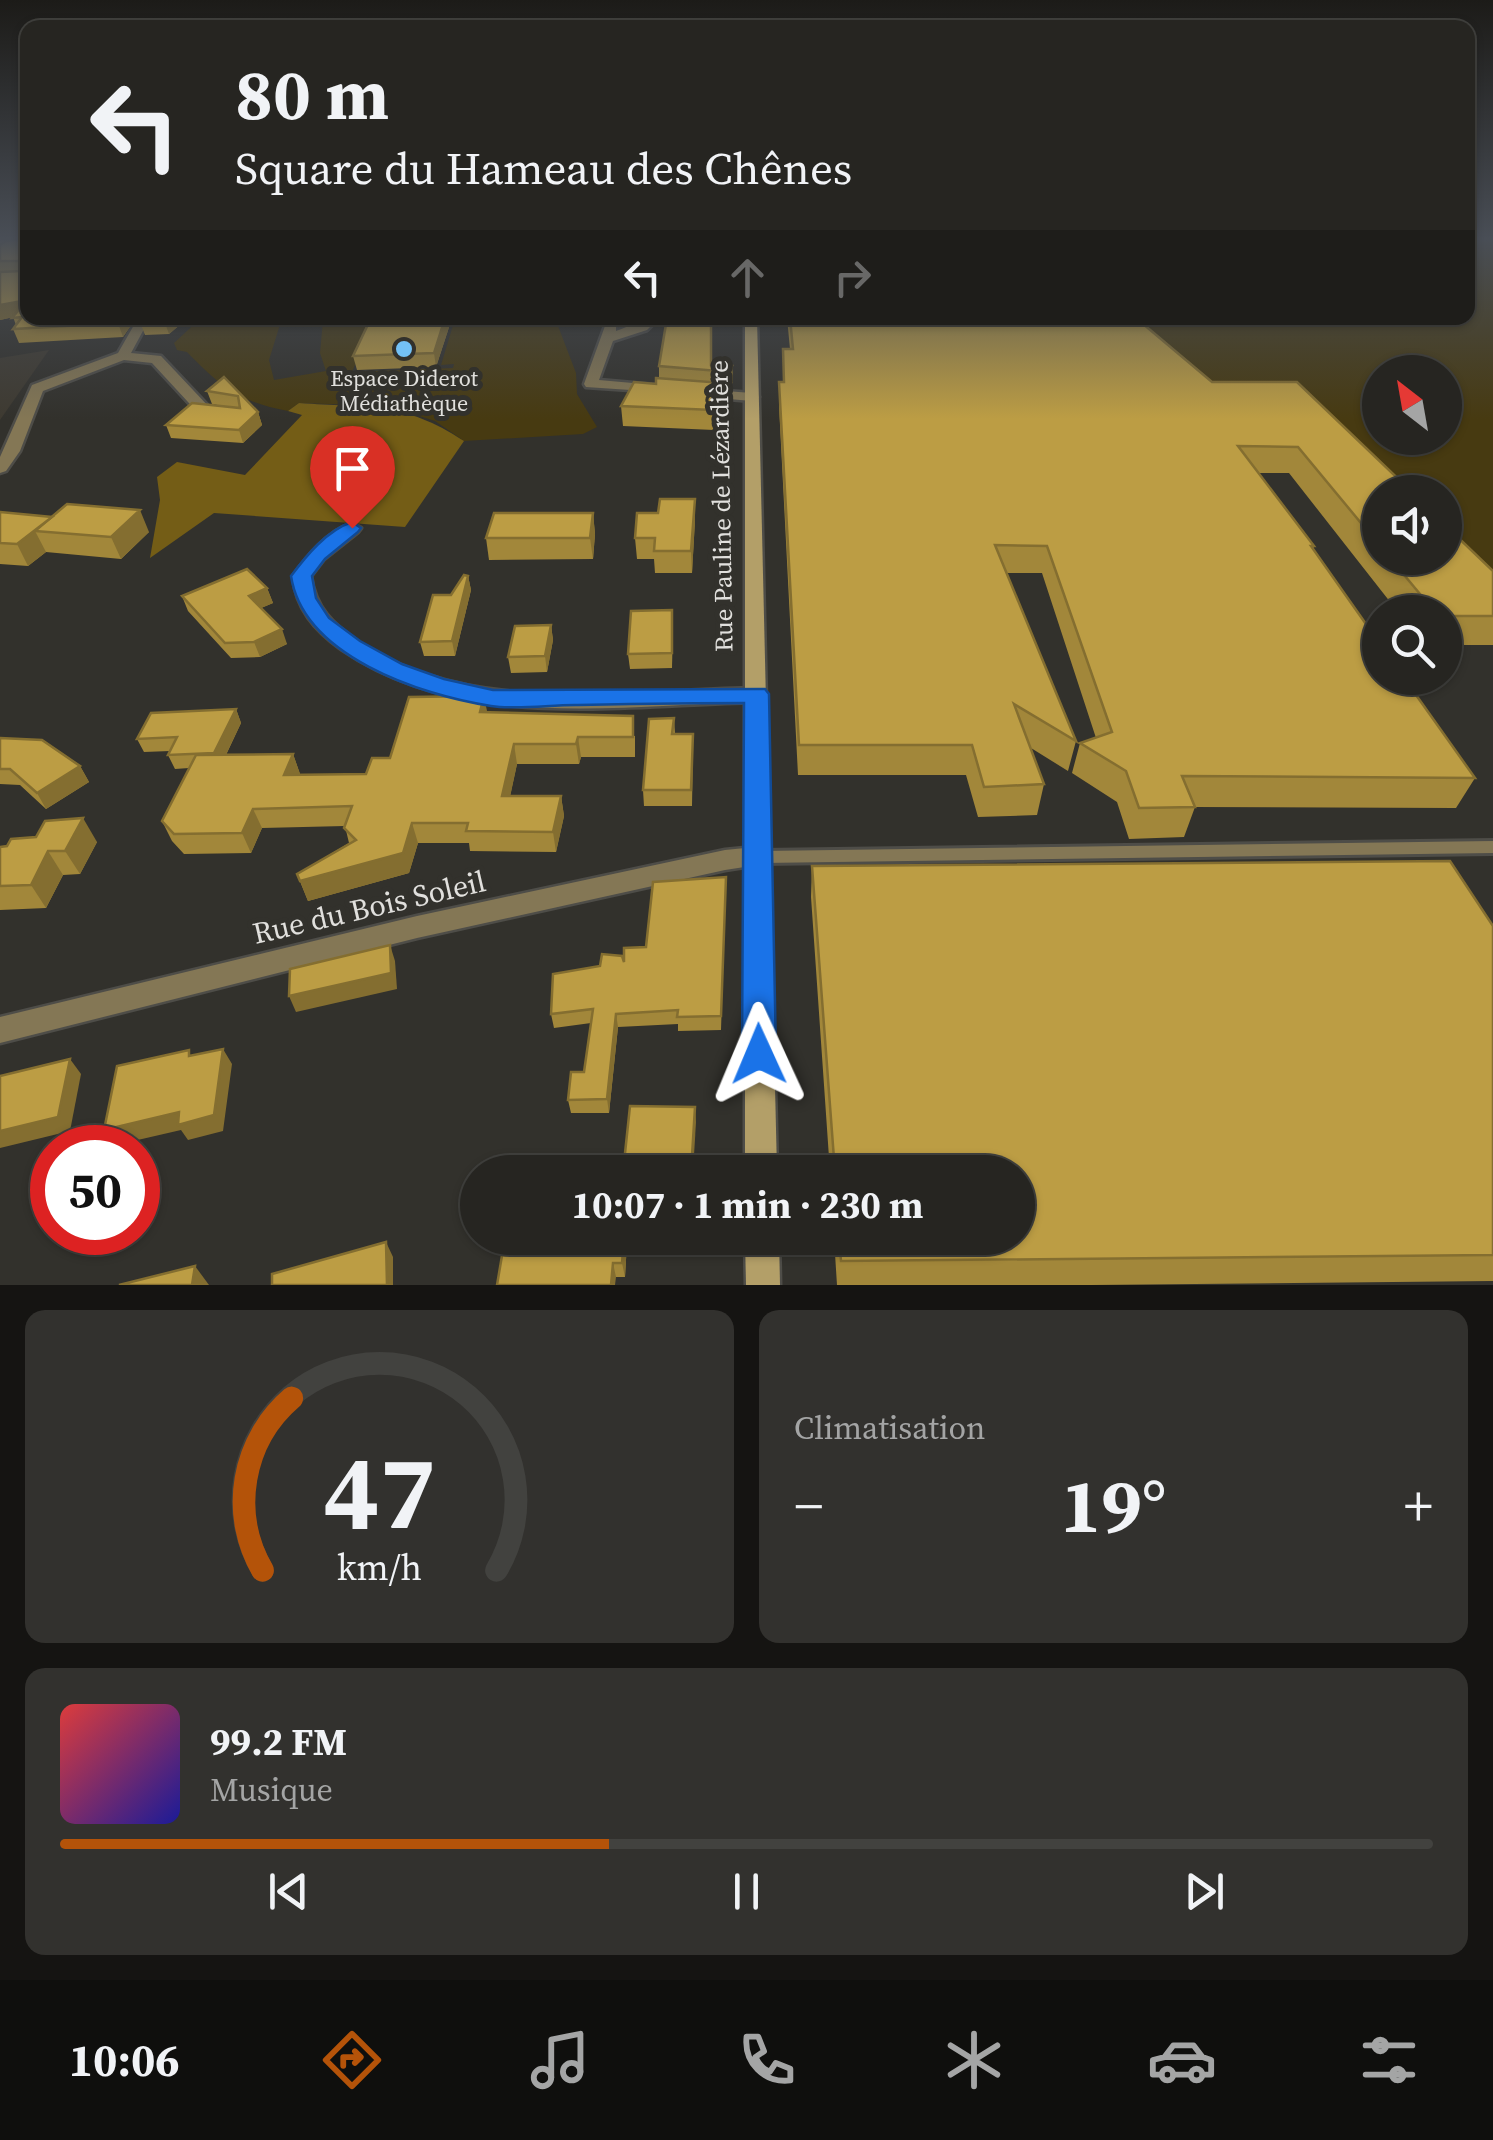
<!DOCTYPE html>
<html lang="fr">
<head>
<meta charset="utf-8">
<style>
	body { margin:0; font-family:"Source Serif 4",serif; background:#32312e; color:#f1f3f6; height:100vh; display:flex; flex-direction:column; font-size:38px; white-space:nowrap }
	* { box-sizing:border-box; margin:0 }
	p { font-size:32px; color:#a4a5a5 }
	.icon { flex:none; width:55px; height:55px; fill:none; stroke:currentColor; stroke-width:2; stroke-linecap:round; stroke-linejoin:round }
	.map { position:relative; height:1285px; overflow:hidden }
	.side { display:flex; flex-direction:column; gap:25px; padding:25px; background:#151412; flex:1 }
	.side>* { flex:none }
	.hud { position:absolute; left:20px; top:20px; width:1455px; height:305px; border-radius:20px; box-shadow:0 2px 8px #0004,0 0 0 2px #42423f; background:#262521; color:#f1f3f6; overflow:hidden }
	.needle { width:65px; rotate:329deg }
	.fabs { position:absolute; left:1362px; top:355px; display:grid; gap:20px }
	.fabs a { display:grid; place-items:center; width:100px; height:100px; border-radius:50%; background:#262521; box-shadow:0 2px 8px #0004,0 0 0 2px #42423f; font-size:50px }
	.speed { position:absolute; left:30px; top:1125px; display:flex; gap:20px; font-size:50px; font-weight:700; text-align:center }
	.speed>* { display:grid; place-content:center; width:130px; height:130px; border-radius:50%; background:#262521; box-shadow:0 2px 8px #0004,0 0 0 2px #42423f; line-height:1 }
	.speed .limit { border:15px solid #d22; background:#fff; color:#111 }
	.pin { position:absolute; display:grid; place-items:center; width:85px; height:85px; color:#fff; margin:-102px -42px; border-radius:50% 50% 50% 0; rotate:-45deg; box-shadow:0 0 10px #0007 }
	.pin .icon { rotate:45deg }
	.me { position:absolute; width:110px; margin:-55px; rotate:359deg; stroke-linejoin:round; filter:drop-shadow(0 0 8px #0008) }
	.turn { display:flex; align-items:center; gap:35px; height:210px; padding:0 50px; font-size:45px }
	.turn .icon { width:130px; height:130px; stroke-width:2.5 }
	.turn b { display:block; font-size:70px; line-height:85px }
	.lanes { display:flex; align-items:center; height:95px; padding:0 50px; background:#0003; justify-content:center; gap:50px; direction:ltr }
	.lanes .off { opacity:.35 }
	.big { font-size:75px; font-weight:700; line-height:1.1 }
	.side .widget { flex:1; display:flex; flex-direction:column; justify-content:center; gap:15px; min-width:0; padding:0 35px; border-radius:20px; background:#32312e }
	.side .dial { align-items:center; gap:0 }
	.dial svg { height:260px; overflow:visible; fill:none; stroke:#42423f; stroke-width:7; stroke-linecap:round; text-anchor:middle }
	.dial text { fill:#f1f3f6; stroke:none }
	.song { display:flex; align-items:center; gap:30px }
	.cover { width:120px; height:120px; border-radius:15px; background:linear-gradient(135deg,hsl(0 70% 55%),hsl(240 70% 35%)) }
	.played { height:10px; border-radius:5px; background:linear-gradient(90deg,#b45309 40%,#42423f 40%) }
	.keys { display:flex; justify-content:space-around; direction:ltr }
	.heat { display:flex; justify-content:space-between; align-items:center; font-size:55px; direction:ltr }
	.side .tiles { flex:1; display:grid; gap:25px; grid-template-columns:1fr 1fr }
	.widget:last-child { grid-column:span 2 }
	.trip { position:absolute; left:460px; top:1155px; width:575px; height:100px; border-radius:50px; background:#262521; box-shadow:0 2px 8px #0004,0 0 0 2px #42423f; font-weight:700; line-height:100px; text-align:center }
	.menu { display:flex; height:160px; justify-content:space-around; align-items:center; background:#0f0f0d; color:#a4a5a5 }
	.menu .icon { width:70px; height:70px }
	.menu .current { color:#b45309 }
	.menu b { font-size:45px; color:#f1f3f6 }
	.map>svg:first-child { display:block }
</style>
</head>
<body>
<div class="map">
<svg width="1493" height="1285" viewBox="0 0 1493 1285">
	<rect width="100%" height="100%" fill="#32312c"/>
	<path fill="#3e3a31" d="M49,350L0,420V358Z"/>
	<g fill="#473a11" fill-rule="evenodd">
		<path d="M1468,239H1493V608L1445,558V492H1381L1205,407L1105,318H1468ZM1380,372H1445V438H1380Z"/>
		<path d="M201,318H282L269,360L274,380L326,371L320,353L323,320L350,324L374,321L352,372L453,368L454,364L441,365L454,322L463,318H555L576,373L577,394L597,427L583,434L464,441L435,421L388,406L299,403L288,411C239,402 220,386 187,352L177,350L174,343Z"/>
	</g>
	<path fill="#745d16" d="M299,403C367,408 404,401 464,441L405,527L214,513L150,558L160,500L157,477L177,462L245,475L302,415L288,411Z"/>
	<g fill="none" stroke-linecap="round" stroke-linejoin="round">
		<defs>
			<path id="lane" d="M1493,841V853L756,863L750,861L748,857L750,853L756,851Z"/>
			<g id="street">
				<path d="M138,318H150L131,353L161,356L210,408L222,411V417L200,415L152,363L124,360L43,391L20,451L6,471L0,473V457L32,385L118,353Z"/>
				<path d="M593,318H608L616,321V331C631,326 643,318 659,318L647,330L613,341L599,380L655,385L662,389L660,392L586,387L584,384L605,326Z"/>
				<path d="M699,389L752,393L759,397L752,401L694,396V390Z"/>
				<path d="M352,523L361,528L358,532L324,559L311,576C315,608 333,624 358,642C472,718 627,690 756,688L767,695L756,702C618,705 462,732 341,649C315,630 296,609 293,576C308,555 327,532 352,523Z"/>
				<path d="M755,847L764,850L767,857L764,864L725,870L417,938L0,1043V1017L417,916L725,850Z"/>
			</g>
			<g id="secondary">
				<path d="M0,239L28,241V247L0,243Z"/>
				<path d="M745,318H757L777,1172H745Z"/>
				<path d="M745,1238H779L780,1285H746Z"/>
			</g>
		</defs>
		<use href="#lane" stroke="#4e4d48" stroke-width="6"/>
		<use href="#street" stroke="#4e4d48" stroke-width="5"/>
		<use href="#secondary" stroke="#4e4d48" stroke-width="5"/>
		<use href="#lane" fill="#847755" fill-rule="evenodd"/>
		<use href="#street" fill="#847755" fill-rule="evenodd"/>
		<use href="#secondary" fill="#b39f68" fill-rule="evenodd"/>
	</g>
	<g fill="#a2873a">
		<path d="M0,245L136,318L123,337L19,343L13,329L16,325L13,317L0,320Z"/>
		<path d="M188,318L169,334L145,335L140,322Z"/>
		<path d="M371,318H452L436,367L357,370L353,356Z"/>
		<path d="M787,318H1136L1212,382L1380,492V558H1445L1493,571V645H1445V612H1398L1289,473H1258L1314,546L1313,549L1475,778L1456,808L1195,807L1184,837L1129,839L1117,802L1072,773L1080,743L1096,738L1042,573H1006L1076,741L1068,771L1031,748L1044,784L1037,815L978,817L966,775H798L779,406V382H783V349H790Z"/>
		<path d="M711,365L732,366L733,382L730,387H724V402L714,430L623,426L621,406L656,384L659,378V366Z"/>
		<path d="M224,377L258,412L262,425L243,443L171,438L166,425L234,408L212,404L207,391Z"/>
		<path d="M0,512L149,532L121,559L46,552L28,566L0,564Z"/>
		<path d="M593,513L595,534L593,559L489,560L486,538Z"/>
		<path d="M695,520L692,573H655L654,559H637L635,538Z"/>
		<path d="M468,576L471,590L455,656H424L420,642Z"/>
		<path d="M267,588L273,603L261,608L287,644L260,657L231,658L188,611L182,596Z"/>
		<path d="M551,625L553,640L547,672L511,673L508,657Z"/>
		<path d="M673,625L672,668L630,669L628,654Z"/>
		<path d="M236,709L241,723L226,755L293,754L300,774H366L390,758L487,712L635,736V757H581L579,764H517L510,796H561L564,816L556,852L470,851L469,843H418L409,873L308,901L297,874L349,843L345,826L262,828L251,853L184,854L172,841L162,821L189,768L175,769L168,755L170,751L144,752L137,739Z"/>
		<path d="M674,718L675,734L693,749L692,806H644L643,790Z"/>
		<path d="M0,738L80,766L89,782L46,809L20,785L0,784Z"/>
		<path d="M36,837L97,842L80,874L63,875L46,908L0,910V847L7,846Z"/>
		<path d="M812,866L1493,926V1281L1092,1285H837L834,1238H1018V1172H830L811,897Z"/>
		<path d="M726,877L721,1030L678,1031V1024L618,1027L609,1113H571L568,1100L584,1072L591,1023L554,1028L551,1014L646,947Z"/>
		<path d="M505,1238H656L655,1244L627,1243L625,1277H616Z"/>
	</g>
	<g fill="#846e30">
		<path d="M27,300L28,314L0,320V305Z"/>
		<path d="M122,318H136L123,337L118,323Z"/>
		<path d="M168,318H188L169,334L164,320Z"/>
		<path d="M445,318H452L436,367L434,353Z"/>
		<path d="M732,366L733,382L730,387V372Z"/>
		<path d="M724,383V402L714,430L713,410Z"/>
		<path d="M258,412L262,425L243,443L239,430Z"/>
		<path d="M695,499V520L692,573L691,551Z"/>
		<path d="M140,510L149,532L121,559L111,537Z"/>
		<path d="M593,513L595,534L593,559L590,538Z"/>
		<path d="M35,531L46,552L28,566L17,544Z"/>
		<path d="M468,576L471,590L455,656L452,641Z"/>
		<path d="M267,588L273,603L254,611L249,596Z"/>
		<path d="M551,625L553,640L547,672L545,656Z"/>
		<path d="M282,629L287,644L260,657L254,642Z"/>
		<path d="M484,696L488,716L480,712Z"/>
		<path d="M236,709L241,723L220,767L214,753Z"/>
		<path d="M578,737L581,757L579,764L576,744Z"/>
		<path d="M514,744L517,764L506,816L502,796Z"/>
		<path d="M293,754L300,774L284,775Z"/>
		<path d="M80,766L89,782L46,809L37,793Z"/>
		<path d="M561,796L564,816L556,852L553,832Z"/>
		<path d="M253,809L262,828L251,853L242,833Z"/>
		<path d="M83,818L97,842L80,874L65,851Z"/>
		<path d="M412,823L418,843L409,873L308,901L300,881Z"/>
		<path d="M48,851L63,875L46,908L31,885Z"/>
		<path d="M390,945L395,961L397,989L296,1012L289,996Z"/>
		<path d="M616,1014L618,1027L609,1113L607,1099Z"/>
		<path d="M223,1049L232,1064L223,1131L188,1140L181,1130L116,1145L104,1130Z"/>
		<path d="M70,1059L81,1074L70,1131L0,1148V1131Z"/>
		<path d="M695,1107L696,1122L693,1172H691Z"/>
		<path d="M624,1238H626L627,1243L625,1277L622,1263Z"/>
		<path d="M386,1242L393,1257V1285H387Z"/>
		<path d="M613,1263L616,1277L615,1285H611Z"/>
		<path d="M195,1266L209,1285H192Z"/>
	</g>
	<g fill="#bc9d44" stroke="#846e30" stroke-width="2.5">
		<path d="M18,239H28V318H122L118,323L13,329L22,317L12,318L27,300L0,305V272L21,271L23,261H0V245L6,241Z"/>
		<path d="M142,318H168L164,320L140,322Z"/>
		<path d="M371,318H445L434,353L353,356Z"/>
		<path d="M667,318H711V365L732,366L730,372L659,366Z"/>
		<path d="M790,318H1136L1212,382H1297L1412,492H1380V546L1298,447L1238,446L1314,546H1311L1380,644V678H1404L1475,778L1182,776L1195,807L1139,808L1126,771L1080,743L1112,732L1047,546L995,545L1076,741L1014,704L1044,784L984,787L972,745H799L779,382H784L783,349H793Z"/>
		<path d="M224,377L258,412L239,430L166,425L192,403L240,408L238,396L207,391Z"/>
		<path d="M656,378L724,383L713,410L621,406L634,382L656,384Z"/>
		<path d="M660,499H695L691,551H654L655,538H635L637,513H658Z"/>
		<path d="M67,504L140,510L111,537L35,531Z"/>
		<path d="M0,512L52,517L17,544L0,543Z"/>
		<path d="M494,513H593L590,538H486Z"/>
		<path d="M1445,525L1493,571V616H1445V612H1435L1390,558H1445Z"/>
		<path d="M247,569L267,588L249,596L282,629L254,642L225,643L182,596Z"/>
		<path d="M464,575L468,576L452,641L420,642L433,595H451Z"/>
		<path d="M672,610V653L628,654L631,611Z"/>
		<path d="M551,625L545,656L508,657L515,626Z"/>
		<path d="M484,696L480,712L633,716V737H578L576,744H514L502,796H561L553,832L466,831L468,823H412L403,853L300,881L297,874L356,840L344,828L352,806L253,809L242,833L174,834L162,821L196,755L293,754L284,775L366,774L372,758H390L409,697Z"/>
		<path d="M236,709L214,753L168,755L177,737L137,739L151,713Z"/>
		<path d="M674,718L672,734H693L691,790H643L649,719Z"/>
		<path d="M0,738L42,740L80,766L37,793L10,769H0Z"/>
		<path d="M83,818L65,851H48L31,885L0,886V847L7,846L11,839L36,837L45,821Z"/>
		<path d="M1450,861L1493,926V1255L841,1261L839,1238H1018V1172H835L812,866Z"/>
		<path d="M726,877L721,1016L677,1017L678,1010L616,1014L607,1099L568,1100L571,1072H584L593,1009L551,1014L553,974L600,966L602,954L622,956L624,962V948L646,947L653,882Z"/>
		<path d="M390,945L391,973L289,996L290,969Z"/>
		<path d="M223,1049L214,1115L178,1125L179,1112L104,1130L117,1066L189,1050V1056Z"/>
		<path d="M70,1059L58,1117L0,1131V1076Z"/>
		<path d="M630,1106L695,1107L691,1172H623Z"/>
		<path d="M505,1238H624L622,1263H613L611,1285H497Z"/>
		<path d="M386,1242L387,1285H272V1274Z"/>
		<path d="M195,1266L192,1285H119Z"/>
	</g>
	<linearGradient id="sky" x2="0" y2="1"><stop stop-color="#1c1b18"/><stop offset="0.57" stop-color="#494e56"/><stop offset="1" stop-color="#494e56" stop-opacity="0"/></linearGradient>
	<rect width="1493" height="419" fill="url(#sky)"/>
	<path fill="#1a73e8" stroke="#114b97" stroke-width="2.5" d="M352,522L361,528L358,532L325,559L312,576L316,598L329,618L360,641L402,664L444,679L493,690L765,689L769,694L776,1054L771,1065L759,1070L747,1065L742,1054L744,703C688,703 632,704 575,705C548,705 518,710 491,706C420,695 303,656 291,576C306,556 327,530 352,522Z"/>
	<circle fill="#73c1f6" stroke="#32312c" stroke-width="4" cx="404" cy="349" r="10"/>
	<g text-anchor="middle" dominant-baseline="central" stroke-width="10" stroke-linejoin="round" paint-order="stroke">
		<g font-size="22" fill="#e1e0dd" stroke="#32312c">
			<text x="404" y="378">Espace Diderot<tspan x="404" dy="25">Médiathèque</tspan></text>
		</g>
		<g font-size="25" fill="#e1e0dd" stroke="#32312c">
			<text transform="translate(721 506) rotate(-91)">Rue Pauline de Lézardière</text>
		</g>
		<g font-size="30" fill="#e1e0dd" stroke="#32312c">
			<text transform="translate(369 907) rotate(-13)">Rue du Bois Soleil</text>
		</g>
	</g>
</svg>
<div class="fabs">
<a><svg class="needle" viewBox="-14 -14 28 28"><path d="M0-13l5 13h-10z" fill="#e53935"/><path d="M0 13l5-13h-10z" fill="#a4a5a5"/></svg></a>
<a><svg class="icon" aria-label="sound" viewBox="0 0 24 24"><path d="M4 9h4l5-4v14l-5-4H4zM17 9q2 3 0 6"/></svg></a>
<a><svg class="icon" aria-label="search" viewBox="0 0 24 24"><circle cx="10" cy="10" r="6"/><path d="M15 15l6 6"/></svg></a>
</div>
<div class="speed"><div class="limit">50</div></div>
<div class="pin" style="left:352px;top:528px;background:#d93025"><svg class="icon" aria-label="arrive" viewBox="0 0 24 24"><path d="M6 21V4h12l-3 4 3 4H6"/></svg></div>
<svg class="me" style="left:759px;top:1054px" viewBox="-20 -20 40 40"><path d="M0-17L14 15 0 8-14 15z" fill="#1a73e8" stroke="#fff" stroke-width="4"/></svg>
<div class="trip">10:07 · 1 min · 230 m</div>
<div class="hud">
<div class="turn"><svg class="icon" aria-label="left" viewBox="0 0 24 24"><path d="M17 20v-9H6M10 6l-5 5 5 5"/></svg><div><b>80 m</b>Square du Hameau des Chênes</div></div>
<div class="lanes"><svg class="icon" aria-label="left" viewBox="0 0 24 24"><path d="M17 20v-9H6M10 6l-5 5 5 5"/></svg><svg class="icon off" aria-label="ahead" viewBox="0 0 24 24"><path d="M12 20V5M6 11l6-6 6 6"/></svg><svg class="icon off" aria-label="right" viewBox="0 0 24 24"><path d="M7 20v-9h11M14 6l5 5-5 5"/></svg></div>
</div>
</div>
<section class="side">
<div class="tiles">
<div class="widget dial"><svg viewBox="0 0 100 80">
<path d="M14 69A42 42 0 1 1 86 69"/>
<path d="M14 69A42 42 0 0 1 23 16" stroke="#b45309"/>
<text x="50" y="56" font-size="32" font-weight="700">47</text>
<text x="50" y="72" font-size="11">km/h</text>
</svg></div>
<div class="widget"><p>Climatisation</p>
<div class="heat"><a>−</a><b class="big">19°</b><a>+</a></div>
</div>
<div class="widget">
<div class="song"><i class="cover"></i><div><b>99.2 FM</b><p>Musique</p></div></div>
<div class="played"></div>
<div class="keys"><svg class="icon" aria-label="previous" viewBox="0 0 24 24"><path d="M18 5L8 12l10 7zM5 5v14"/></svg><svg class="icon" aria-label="pause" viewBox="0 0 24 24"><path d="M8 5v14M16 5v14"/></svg><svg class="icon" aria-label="next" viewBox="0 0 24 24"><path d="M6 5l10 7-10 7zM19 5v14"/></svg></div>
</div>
</div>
</section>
<nav class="menu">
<b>10:06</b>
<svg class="icon current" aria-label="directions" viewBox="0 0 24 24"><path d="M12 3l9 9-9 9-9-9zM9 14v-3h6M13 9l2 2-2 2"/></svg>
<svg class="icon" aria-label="music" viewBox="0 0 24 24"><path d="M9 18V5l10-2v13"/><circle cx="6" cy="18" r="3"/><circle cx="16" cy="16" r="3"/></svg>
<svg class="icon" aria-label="phone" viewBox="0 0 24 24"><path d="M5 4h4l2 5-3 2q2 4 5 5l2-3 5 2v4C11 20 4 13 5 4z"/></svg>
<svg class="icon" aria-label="climate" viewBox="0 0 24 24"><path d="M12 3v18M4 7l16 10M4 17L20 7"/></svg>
<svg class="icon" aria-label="car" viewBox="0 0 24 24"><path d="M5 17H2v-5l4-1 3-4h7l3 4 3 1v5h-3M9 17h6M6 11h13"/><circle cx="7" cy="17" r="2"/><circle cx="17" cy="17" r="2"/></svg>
<svg class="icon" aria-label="filters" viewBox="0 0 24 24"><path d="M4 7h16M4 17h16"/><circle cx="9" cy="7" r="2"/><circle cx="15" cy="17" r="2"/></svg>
</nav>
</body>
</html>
